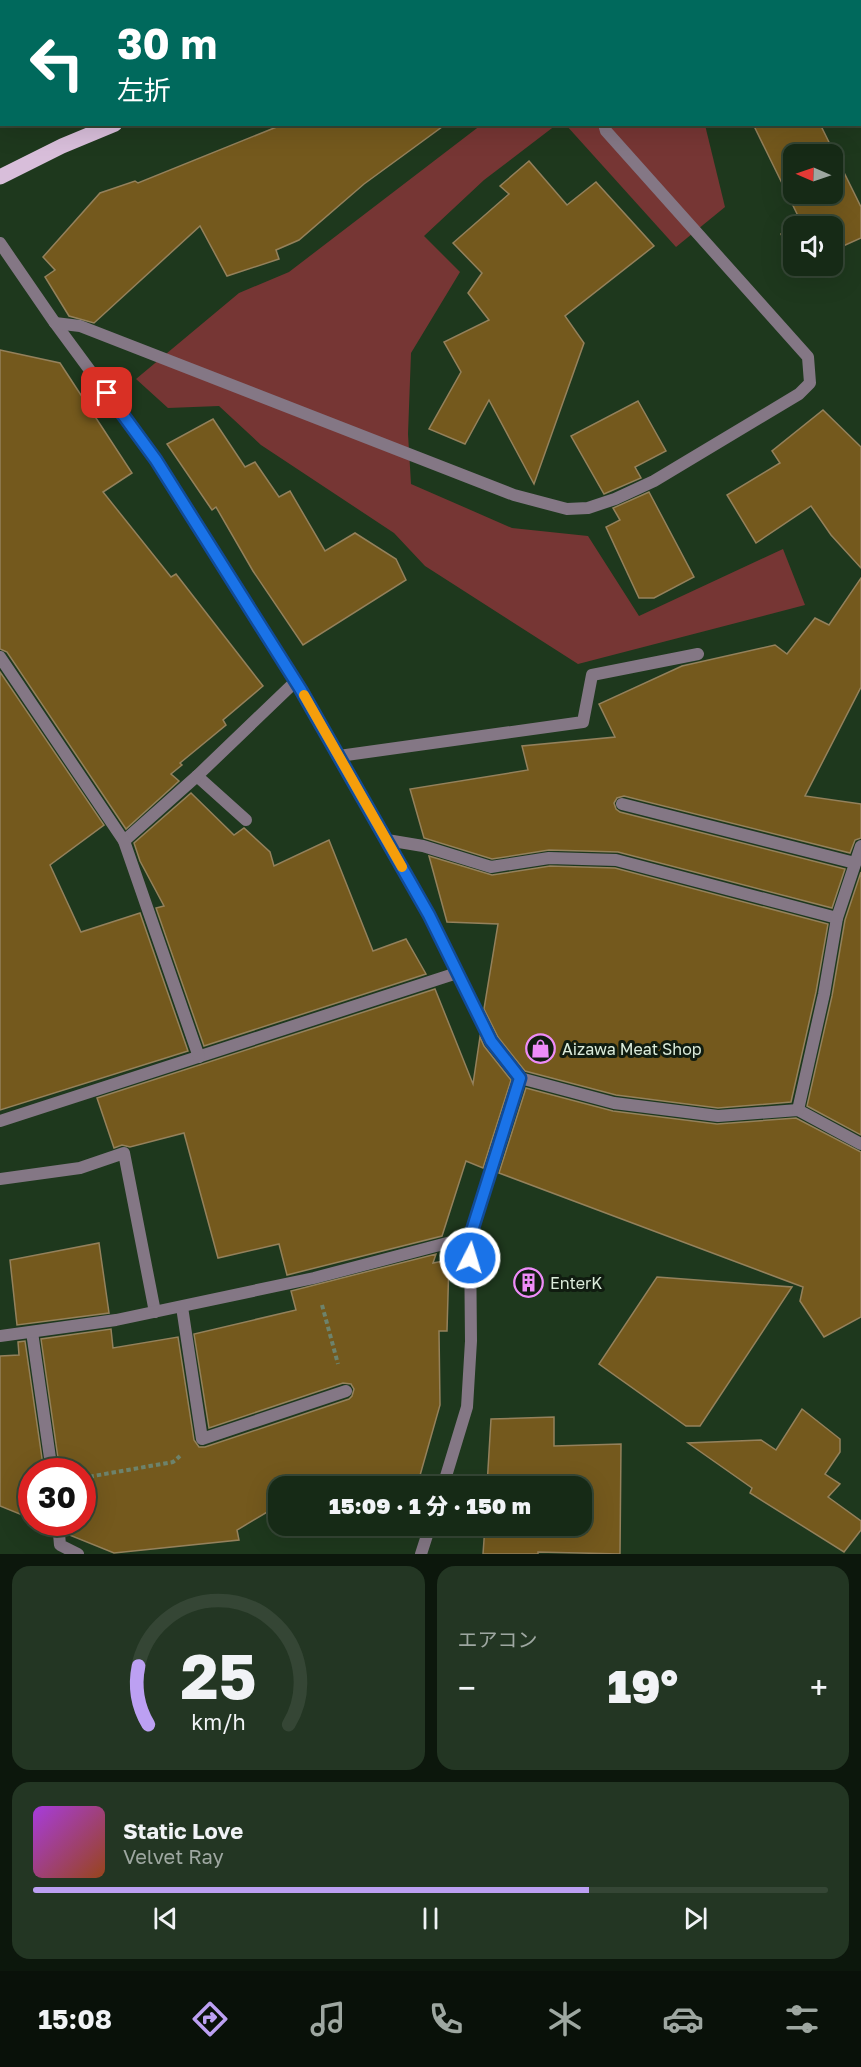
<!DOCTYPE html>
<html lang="ja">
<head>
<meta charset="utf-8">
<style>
	body { margin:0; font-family:"Golos Text","Noto Sans JP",sans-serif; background:#233623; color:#f1f3f6; height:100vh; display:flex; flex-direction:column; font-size:22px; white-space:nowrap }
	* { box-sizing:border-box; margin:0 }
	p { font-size:20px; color:#9ea7a1 }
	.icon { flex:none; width:33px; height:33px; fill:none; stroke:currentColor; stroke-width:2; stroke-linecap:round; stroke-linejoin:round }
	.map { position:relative; height:1554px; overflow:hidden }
	.panel { display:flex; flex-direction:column; gap:12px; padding:12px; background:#0c170c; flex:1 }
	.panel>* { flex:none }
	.hud { position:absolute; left:0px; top:0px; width:861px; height:126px; box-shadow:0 6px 24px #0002,0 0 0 2px #354635; background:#00695c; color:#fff; overflow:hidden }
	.needle { width:39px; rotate:272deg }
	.buttons { position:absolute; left:783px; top:144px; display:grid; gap:12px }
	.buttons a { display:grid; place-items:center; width:60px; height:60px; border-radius:12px; background:#162a16; box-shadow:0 6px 24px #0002,0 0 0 2px #354635; font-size:30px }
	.speed { position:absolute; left:18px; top:1458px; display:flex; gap:12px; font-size:30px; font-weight:700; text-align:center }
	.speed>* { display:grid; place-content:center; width:78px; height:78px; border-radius:50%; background:#162a16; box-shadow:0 6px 24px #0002,0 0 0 2px #354635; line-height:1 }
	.speed .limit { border:9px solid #d22; background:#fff; color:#111 }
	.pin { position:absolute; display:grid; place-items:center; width:51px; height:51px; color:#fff; margin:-26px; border-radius:12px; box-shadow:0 3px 9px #0006 }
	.me { position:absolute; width:66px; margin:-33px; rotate:5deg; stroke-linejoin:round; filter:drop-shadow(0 0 4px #0008) }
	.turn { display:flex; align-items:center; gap:21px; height:126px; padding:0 18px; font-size:27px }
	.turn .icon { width:78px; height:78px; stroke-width:2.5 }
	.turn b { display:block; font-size:42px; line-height:51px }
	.big { font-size:45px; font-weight:800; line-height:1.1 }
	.panel .widget { flex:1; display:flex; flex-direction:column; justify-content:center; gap:9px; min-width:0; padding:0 21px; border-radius:18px; background:#233623 }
	.panel .dial { align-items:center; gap:0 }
	.dial svg { height:156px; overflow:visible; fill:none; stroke:#354635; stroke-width:7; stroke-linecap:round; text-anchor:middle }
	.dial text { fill:#f1f3f6; stroke:none }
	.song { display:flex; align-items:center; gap:18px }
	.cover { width:72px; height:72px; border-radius:9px; background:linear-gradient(135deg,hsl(280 70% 55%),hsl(20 70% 35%)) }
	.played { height:6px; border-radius:3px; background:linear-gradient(90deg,#bca0f2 70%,#354635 70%) }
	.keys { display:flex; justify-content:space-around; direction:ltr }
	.heat { display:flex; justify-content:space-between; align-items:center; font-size:33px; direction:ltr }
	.panel .tiles { flex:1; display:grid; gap:12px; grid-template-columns:1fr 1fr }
	.widget:last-child { grid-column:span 2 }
	.trip { position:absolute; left:268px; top:1476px; width:324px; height:60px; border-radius:18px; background:#162a16; box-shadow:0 6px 24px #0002,0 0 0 2px #354635; font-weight:800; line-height:60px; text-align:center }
	.menu { display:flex; height:96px; justify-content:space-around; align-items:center; background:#091109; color:#9ea7a1 }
	.menu .icon { width:42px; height:42px }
	.menu .active { color:#bca0f2 }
	.menu b { font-size:27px; color:#f1f3f6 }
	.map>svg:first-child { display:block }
</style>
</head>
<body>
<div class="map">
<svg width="861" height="1554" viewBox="0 0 861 1554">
	<rect width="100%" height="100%" fill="#1e381d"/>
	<g fill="#763634">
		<path d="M481,125H556L484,180L424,236L460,272L411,353L408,434L411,484L512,528L588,536L639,616L783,549L805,605L578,664L425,566L394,533L261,445L219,406L168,408L136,379L239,293L289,272Z"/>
		<path d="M566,125H705L725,207L676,247Z"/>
	</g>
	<g fill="#74591d" stroke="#94815c" stroke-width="1.5" fill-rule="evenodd">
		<path d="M284,124H446L364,184L299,240L276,250L279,259L227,276L200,226L94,323L69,316L45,277L55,270L43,257L100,193L135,181L138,183Z"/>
		<path d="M753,124H820L861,207V238L832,251V226H794V260L781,234L801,222ZM794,154H832V194H794Z"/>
		<path d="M529,161L567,205L596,182L654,246L565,316L584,343L534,484L489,400L465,444L429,429L461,372L444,342L489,320L468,293L482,273L453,243L509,194L500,186Z"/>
		<path d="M0,350L60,363L132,473L103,492L171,577L176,574L263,686L223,720L226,725L180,763L182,765L171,774L179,781L126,829L7,652L0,649Z"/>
		<path d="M638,401L666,451L635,467L641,478L604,494L571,436Z"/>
		<path d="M823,410L861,447V568L831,535L811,506L756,543L727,495L780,463L772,451Z"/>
		<path d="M213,419L245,467L255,462L279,497L290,491L325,551L355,533L396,559L406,580L303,645L253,571L216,507L212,510L167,444Z"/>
		<path d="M649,492L694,577L654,598H639L606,527L620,520L613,508Z"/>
		<path d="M861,578V687L805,796L861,804V838L855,840L850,853L624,796L617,798L614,803L616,809L620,812L845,869L832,908L618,852L549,850L492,859L424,838L410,789L528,770L522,746L615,737L599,704L682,666L775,645L787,654L815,618L829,625Z"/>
		<path d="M0,672L104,825L50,865L81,932L140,913L188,1051L0,1110Z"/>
		<path d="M191,793L234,835L244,828L270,852L274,866L329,840L373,951L406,939L426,974L204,1046L156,908L164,906L140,861L134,843Z"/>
		<path d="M429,856L492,875L550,866L615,868L828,924L816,992L791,1102L718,1108L616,1095L525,1071L498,1037L484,1009L498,924L447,922Z"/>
		<path d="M861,872V1135L807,1106L832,996L845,920Z"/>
		<path d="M435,989L473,1084L480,1037L484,1046L511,1080L483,1168L466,1161L442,1236L287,1275L279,1244L218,1258L184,1133L130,1147L122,1145L114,1148L97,1098Z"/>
		<path d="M526,1088L613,1111L717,1124L796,1118L861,1152V1317L824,1337L800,1301L803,1287L499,1173Z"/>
		<path d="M99,1243L109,1313L17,1325L10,1260Z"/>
		<path d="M436,1254L433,1263L449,1260L447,1331H439L440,1405L417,1486H279V1505L237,1530L239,1540L114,1553L67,1534L66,1522H82V1472H60L41,1339L111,1329L113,1348L178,1337L194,1440L199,1447H205L349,1399L352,1396L354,1389L351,1384L343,1383L209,1428L194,1334L296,1310L291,1291Z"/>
		<path d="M657,1277L792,1287L700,1426H686L599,1364Z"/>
		<path d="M25,1341L44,1472H32V1519L0,1506V1356L19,1355L18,1342Z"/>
		<path d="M802,1409L840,1439V1452L825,1474L840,1484L828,1497L861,1521V1530L844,1552L750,1493L752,1488L688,1443L761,1440L776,1450Z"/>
		<path d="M554,1417V1446L621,1444L620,1554L538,1552V1554H483L485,1526H582V1486H487L491,1419Z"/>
	</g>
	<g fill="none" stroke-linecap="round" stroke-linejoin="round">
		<g stroke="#6d836c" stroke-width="4" stroke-dasharray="4.5 3" stroke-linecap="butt">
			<path d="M322,1305L338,1364"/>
			<path d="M82,1478L173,1462L180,1456"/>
		</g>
		<g stroke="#847785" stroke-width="12">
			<path d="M339,756L583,722L592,675L698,654"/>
			<path d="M197,776L246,820"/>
			<path d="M622,804L855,863"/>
			<path d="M387,840L423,846L491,867L549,858L616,860L837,918"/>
			<path d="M124,841L197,776L296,681"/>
			<path d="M0,1121L457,973"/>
			<path d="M0,1179L80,1168L124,1153L155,1312"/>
			<path d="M182,1307L202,1439L346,1391"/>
			<path d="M32,1332L52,1472"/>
			<path d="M58,1522L60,1545L78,1554"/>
		</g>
		<g stroke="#847785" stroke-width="12">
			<path d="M652,2L654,0"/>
			<path d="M0,243L55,323L156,460L296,681L429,915L491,1041L520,1078L614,1103L718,1116L798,1110L861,1144"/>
			<path d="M55,323L80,326L514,495L567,509L588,508L615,499L654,481L799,394L810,383L808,357L606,131L604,124"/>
			<path d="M0,657L124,841L199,1057"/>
			<path d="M798,1110L824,994L837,918L861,846"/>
			<path d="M0,1336L116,1320L314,1278L470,1237"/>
			<path d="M443,1486L467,1407L471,1341L470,1237L520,1078"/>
			<path d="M421,1554L430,1526"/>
		</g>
		<g stroke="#d8beda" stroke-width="15">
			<path d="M271,2L275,0"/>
			<path d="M427,2L430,0"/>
			<path d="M0,109H2"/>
			<path d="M0,177L62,146L115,124"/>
		</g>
	</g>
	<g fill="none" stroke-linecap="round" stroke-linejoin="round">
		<defs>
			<path id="route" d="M107,393L156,460L301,690L429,915L491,1041L520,1078L470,1237V1258"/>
		</defs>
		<use href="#route" stroke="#114b97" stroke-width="15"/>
		<use href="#route" stroke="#1a73e8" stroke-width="10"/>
		<path stroke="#f59e0b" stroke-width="10" d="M304,695L402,867"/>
	</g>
	<defs>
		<symbol id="shop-ring" viewBox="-11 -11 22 22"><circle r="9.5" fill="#101c10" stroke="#ee8cf8" stroke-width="1.5"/><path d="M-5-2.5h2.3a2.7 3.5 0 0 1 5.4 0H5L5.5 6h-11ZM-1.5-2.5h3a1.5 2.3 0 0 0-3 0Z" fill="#ee8cf8"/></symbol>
		<symbol id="building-ring" viewBox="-11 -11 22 22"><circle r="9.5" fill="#101c10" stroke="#ee8cf8" stroke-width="1.5"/><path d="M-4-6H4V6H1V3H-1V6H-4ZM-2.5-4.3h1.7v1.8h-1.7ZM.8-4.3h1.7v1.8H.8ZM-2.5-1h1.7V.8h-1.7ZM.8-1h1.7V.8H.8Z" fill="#ee8cf8"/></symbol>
	</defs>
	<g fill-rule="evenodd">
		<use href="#shop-ring" x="524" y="1032" width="33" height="33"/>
		<use href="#building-ring" x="512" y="1266" width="33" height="33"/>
	</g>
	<g text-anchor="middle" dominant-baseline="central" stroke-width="6" stroke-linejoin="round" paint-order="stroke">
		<g font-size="16" fill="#dcecdb" stroke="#101c10" text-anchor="start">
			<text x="562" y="1049">Aizawa Meat Shop</text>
			<text x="550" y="1283">EnterK</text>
		</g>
	</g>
</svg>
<div class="buttons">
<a><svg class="needle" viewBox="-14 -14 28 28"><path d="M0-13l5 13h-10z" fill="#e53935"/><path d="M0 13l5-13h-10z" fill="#9ea7a1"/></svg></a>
<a><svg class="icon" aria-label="sound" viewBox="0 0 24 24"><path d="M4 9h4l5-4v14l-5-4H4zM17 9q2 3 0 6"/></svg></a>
</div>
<div class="speed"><div class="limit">30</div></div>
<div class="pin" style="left:107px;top:393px;background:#d93025"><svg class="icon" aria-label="arrive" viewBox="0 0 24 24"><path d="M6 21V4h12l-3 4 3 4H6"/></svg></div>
<svg class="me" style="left:470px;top:1258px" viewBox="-20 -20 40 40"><circle r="17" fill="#1a73e8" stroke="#fff" stroke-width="3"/><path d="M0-11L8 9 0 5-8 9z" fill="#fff"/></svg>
<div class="trip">15:09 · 1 分 · 150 m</div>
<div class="hud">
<div class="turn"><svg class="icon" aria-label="left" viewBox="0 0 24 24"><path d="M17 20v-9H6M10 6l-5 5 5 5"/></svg><div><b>30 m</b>左折</div></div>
</div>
</div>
<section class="panel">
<div class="tiles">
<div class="widget dial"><svg viewBox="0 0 100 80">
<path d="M14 69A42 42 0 1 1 86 69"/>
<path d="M14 69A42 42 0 0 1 9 39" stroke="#bca0f2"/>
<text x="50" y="56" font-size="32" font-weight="700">25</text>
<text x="50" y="72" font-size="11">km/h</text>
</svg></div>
<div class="widget"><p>エアコン</p>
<div class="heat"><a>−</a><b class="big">19°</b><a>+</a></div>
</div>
<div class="widget">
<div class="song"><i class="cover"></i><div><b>Static Love</b><p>Velvet Ray</p></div></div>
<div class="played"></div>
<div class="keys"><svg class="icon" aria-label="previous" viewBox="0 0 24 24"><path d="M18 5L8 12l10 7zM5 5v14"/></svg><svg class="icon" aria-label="pause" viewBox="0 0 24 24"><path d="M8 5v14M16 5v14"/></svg><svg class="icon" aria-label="next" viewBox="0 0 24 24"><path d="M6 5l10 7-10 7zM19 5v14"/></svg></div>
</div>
</div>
</section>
<nav class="menu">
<b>15:08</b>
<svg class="icon active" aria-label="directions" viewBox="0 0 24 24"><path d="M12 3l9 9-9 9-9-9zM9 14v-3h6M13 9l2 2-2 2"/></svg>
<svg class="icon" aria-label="music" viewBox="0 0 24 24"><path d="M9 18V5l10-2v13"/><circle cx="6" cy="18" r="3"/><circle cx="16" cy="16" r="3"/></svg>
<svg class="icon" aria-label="phone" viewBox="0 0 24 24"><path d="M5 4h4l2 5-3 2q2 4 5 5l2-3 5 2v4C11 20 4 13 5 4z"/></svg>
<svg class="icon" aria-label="climate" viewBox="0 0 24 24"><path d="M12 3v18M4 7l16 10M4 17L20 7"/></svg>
<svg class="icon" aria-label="car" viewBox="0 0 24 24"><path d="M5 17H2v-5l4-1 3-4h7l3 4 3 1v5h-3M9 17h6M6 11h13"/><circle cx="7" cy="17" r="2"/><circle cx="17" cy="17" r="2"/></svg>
<svg class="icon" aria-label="filters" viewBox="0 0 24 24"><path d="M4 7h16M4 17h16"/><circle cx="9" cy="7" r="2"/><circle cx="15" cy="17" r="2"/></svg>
</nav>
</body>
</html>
